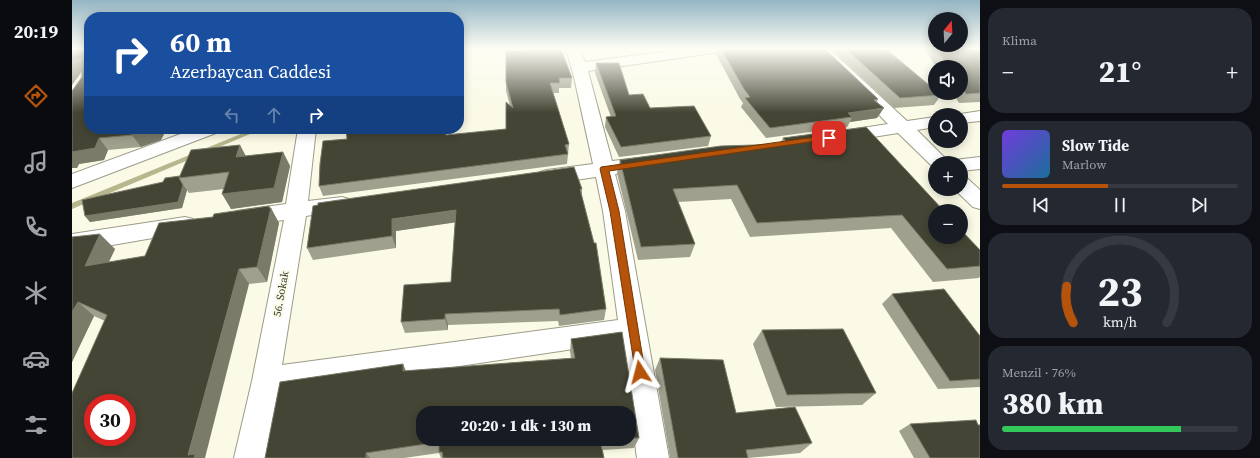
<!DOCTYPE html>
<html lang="tr">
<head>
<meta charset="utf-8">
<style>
	body { margin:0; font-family:"Source Serif 4",serif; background:#242831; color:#f1f3f6; height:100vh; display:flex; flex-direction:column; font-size:15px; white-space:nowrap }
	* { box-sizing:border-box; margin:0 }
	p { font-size:13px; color:#9ea1a6 }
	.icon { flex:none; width:22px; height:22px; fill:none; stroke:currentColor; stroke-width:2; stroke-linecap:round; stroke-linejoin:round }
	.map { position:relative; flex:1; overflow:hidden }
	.side { display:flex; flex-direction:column; gap:8px; padding:8px; background:#0d0f14; width:280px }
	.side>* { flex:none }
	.banner { position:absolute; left:12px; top:12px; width:380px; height:122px; border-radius:16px; box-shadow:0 2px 10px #0003; background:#1a4fa0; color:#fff; overflow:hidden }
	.needle { width:26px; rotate:18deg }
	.buttons { position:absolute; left:856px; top:12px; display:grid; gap:8px }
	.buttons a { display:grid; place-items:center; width:40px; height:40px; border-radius:50%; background:#171b24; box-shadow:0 2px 10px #0003; font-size:20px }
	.speed { position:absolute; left:12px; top:394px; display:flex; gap:8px; font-size:20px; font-weight:700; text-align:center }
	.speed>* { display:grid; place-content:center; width:52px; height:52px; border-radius:50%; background:#171b24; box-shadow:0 2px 10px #0003; line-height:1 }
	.speed .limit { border:6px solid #d22; background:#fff; color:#111 }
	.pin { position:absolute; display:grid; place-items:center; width:34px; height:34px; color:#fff; margin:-17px; border-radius:8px; box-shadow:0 2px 6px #0006 }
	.me { position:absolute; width:44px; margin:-22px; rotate:351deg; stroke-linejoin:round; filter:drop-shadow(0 0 3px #0008) }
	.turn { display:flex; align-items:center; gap:14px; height:84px; padding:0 20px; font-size:18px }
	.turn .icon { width:52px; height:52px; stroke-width:2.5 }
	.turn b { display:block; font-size:28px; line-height:34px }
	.lanes { display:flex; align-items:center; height:38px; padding:0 20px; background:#0003; justify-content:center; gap:20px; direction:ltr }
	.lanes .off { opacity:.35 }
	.big { font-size:30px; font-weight:800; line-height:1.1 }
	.side .card { flex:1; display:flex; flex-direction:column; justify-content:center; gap:6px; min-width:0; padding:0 14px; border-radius:16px; background:#242831 }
	.side .dial { align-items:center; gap:0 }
	.dial svg { height:104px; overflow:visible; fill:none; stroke:#363941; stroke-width:7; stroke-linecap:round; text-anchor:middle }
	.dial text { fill:#f1f3f6; stroke:none }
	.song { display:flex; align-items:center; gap:12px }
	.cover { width:48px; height:48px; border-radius:6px; background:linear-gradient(135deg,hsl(260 70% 55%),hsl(200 70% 35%)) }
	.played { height:4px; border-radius:2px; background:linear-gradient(90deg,#b45309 45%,#363941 45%) }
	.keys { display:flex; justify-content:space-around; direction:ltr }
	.heat { display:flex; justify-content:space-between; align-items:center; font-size:22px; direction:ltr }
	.charge { height:6px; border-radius:3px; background:linear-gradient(90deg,#34c759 76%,#363941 0) }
	.trip { position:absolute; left:344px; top:406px; width:220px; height:40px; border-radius:16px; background:#171b24; box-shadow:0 2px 10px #0003; font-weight:800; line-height:40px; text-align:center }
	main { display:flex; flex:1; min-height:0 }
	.tab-bar { display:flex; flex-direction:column; width:72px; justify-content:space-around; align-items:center; background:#090b0e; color:#9ea1a6 }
	.tab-bar .icon { width:28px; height:28px }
	.tab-bar .current { color:#b45309 }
	.tab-bar b { font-size:18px; color:#f1f3f6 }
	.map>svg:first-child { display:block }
</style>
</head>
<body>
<main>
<nav class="tab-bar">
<b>20:19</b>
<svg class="icon current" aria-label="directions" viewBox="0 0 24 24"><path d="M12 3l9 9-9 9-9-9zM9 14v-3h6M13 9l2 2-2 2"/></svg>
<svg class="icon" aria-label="music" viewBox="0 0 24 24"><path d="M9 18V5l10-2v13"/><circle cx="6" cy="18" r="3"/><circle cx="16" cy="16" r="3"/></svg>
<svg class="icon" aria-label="phone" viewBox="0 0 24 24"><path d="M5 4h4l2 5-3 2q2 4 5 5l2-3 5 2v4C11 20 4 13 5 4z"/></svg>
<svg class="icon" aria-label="climate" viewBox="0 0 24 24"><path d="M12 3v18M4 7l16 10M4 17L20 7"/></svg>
<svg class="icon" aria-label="car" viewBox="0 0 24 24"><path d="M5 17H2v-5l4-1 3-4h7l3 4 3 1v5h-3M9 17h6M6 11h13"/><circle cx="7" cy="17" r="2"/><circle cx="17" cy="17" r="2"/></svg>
<svg class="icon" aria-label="filters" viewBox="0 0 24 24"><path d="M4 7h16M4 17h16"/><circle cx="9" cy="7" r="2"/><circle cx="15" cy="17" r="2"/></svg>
</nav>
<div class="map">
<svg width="908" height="458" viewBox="0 0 908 458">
	<rect width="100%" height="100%" fill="#fafae6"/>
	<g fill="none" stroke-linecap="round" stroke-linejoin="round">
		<path fill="#b7b78d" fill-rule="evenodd" d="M181,129H190L0,209V203Z"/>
		<defs>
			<g id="minor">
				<path d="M494,49H508L513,62L612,49H648L646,52L641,53L516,71L540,161L575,157L582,159L585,163L582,167L543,174L553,211L597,458H565L549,342L206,393L194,458H162L180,381L212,220L173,225L165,223L162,217L165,211L214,204L226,129H244L236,201L270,197L277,199L281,204L277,209L234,216L210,365L546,320L531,211L524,177L475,184L468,182L465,177L468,172L475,170L521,164L502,77Z"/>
				<path d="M742,49H757L835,121L863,117V127L845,130L878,163H863V168L861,167L826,133L770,142L764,140L761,136L764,132L816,124Z"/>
				<path d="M908,111V121L889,123V115H882Z"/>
				<path d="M122,129H147L144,133L0,188V174Z"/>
				<path d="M908,157V169L889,171V163H881L882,160Z"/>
				<path d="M889,177L896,179L908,190V209L901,207L882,189H889Z"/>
				<path d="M113,217L121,219L124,225L121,231L0,252V234Z"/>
			</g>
		</defs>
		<use href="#minor" stroke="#9c9c89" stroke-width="2"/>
		<use href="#minor" fill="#fff" fill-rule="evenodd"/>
	</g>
	<g fill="#a0a08e" fill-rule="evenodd">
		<path d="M0,49L89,140L69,147L36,150L32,160L7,164L5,168L10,71L0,85Z"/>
		<path d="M450,49H489L500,78L499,88H487V93H481L497,144L495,164L251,196L247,186L434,129L438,106L434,91V82L451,50Z"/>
		<path d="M645,49H753L806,99L805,102V118L778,122L775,127L694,138L669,107L671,103L668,99L644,54Z"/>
		<path d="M759,49H814L869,95L862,105L822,108Z"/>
		<path d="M853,49H908V102L887,103L881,93H889V67H864Z"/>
		<path d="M524,63L557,95L578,108L639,136L636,146L547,157L533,127L534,117H539L523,73Z"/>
		<path d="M711,138L908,250V276L907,278L861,282L819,228L678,237L659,199L606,202L623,244L618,257L566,260L545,173L548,160L708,144Z"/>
		<path d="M211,152L218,166L210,202L159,209L152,189L117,193L115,190L110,208L18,222L13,216L91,182L108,176L173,156Z"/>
		<path d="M510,189V197L534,309L532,320L487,326L486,321L376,325V330L333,333L329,322L379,282L383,222L324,231V248L241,260L235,248Z"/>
		<path d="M197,206L207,223L195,282L177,284L33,321L22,316L0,362V237L43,249L37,262L73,256L141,217Z"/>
		<path d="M820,294L908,336V387L866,389L810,304Z"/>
		<path d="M690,330L804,393L790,405L704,407L681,344Z"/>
		<path d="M550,332L567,438L562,448L531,450L532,458H369L367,453L332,458H193L208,382L331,364L334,371L499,358L498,351L499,339ZM351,413H557V439H351Z"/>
		<path d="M588,358L664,413L740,443L728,453L676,458H598L583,370Z"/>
		<path d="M838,424L906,425L908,458H842L827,431Z"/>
	</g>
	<g fill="#7b7b6a">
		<path d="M10,58V71L0,85V62L2,60Z"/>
		<path d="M812,108L805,118L778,122L780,117L776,113Z"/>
		<path d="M78,129H95L89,140L69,147L60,135Z"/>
		<path d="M27,138L36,150L32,160L7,164L5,168H0V152Z"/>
		<path d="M168,145L176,160L164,157Z"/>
		<path d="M211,152L218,166L210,202L159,209L150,194Z"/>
		<path d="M111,185L115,190L110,208L18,222L13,216Z"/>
		<path d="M197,206L199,209V208L207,223L195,282L185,267Z"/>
		<path d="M384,210L386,222L324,231V248L320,236V219Z"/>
		<path d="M28,234L43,249L28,280L13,266Z"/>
		<path d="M167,269L177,284L133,458H121L116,455Z"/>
		<path d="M6,302L22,316L0,362V312Z"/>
		<path d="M373,314L376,325V330L373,319Z"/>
		<path d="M331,364L335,375L331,371Z"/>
		<path d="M294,453L298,458H294Z"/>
	</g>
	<g fill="#454535" stroke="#7b7b6a" fill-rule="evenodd">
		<path d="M0,49H17V129H78L60,135L27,138L23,148L0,152V91L10,77V58L2,60L0,62Z"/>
		<path d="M453,49H489L500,78H487L488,83H478L497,144L493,145L496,154L247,186L248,164L251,141L275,139L274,129H373L374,135L434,129V102L441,108L434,82V51L453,50Z"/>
		<path d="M649,49H753L806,99L802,100L812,108L776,113L780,117L698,128L673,98L678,97L672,89Z"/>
		<path d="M774,49H814L863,90V93H866L869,95L828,98Z"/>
		<path d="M864,49H908V93L894,94L889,86V67H877Z"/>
		<path d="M524,63H547L557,95L571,94L578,108L622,106L639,136L549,147L534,117L544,116Z"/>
		<path d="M794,127L872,211H863V237H889V230L908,250V266L875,269L830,215L685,223L665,185L601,189L623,244L569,247L548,160L649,146L716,144L711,138Z"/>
		<path d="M168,145L164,157L211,152L202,188L150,194L157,172L107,178L119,150Z"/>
		<path d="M502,167L510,189H508L522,243H524L534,309L488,315L487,309L373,314V319L329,322L332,285L379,282L384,210L320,219V236L235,248L241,206L246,205V203Z"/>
		<path d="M108,176L107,178L111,185L106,202L13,216L10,200L91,182L93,178Z"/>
		<path d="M197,206V208H199L185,267L167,269L116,455L123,454L122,458H0V393L35,315L6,302L0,312V237L28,234L13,266L73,256L87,223L141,217L142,214ZM21,403H55V437H21Z"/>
		<path d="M872,289L908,336V379L878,381L820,294Z"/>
		<path d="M771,329L804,393L715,395L690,330Z"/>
		<path d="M550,332L567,438H557V413H351V439H550L528,441L532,458H371L370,452H367V442L294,453V458H193L208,382L331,364V371L503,358L499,339Z"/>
		<path d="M588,358L651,360L664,413L723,407L740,443L674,450L676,458H606Z"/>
		<path d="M904,420L906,425H908V458H858L838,424Z"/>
	</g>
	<linearGradient id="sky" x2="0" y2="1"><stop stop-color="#94b5c4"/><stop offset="0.43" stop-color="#fdfdf4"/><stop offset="1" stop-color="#fdfdf4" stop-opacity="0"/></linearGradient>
	<rect width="908" height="113" fill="url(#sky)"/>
	<path fill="#b45309" stroke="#753606" d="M757,135L761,138L759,139L537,171L547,211L573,372L572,376L568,377L564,376L538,211L528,169L529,167Z"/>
	<g text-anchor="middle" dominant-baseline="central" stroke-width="4" stroke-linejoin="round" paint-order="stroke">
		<g font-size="11" fill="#36362e" stroke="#fafae6">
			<text transform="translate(209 294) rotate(-80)">56. Sokak</text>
		</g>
	</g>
</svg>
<div class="buttons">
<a><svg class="needle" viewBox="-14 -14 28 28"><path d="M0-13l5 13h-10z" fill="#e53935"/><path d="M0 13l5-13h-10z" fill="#9ea1a6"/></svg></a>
<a><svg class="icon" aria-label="sound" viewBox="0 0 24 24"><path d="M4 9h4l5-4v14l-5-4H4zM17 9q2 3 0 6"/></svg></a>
<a><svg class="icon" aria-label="search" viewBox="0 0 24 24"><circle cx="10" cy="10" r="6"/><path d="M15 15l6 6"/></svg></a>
<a>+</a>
<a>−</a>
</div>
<div class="speed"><div class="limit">30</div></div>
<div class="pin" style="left:757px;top:138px;background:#d93025"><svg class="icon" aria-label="arrive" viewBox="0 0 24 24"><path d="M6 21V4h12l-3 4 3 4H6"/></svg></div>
<svg class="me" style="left:568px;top:372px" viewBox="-20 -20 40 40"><path d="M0-17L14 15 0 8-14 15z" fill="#b45309" stroke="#fff" stroke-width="4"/></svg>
<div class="trip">20:20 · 1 dk · 130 m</div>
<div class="banner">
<div class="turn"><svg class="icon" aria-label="right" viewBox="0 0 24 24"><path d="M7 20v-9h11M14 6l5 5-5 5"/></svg><div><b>60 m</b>Azerbaycan Caddesi</div></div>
<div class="lanes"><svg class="icon off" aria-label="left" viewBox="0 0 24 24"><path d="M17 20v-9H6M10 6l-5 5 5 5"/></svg><svg class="icon off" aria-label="ahead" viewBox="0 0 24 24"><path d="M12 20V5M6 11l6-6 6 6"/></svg><svg class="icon" aria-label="right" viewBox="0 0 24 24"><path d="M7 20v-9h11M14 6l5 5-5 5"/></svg></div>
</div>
</div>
<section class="side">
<div class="card"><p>Klima</p>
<div class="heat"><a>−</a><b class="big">21°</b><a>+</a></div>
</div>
<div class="card">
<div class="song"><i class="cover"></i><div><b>Slow Tide</b><p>Marlow</p></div></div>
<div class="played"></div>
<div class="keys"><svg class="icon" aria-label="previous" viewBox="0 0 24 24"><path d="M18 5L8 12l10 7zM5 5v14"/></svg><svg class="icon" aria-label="pause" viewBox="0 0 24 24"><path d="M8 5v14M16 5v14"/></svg><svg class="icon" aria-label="next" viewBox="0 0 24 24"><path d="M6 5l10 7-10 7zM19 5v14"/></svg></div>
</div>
<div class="card dial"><svg viewBox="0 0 100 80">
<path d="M14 69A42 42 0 1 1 86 69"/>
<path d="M14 69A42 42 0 0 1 9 41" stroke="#b45309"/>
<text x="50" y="56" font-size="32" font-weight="700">23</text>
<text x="50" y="72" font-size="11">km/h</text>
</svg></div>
<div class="card"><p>Menzil · 76%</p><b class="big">380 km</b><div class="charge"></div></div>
</section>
</main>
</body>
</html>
